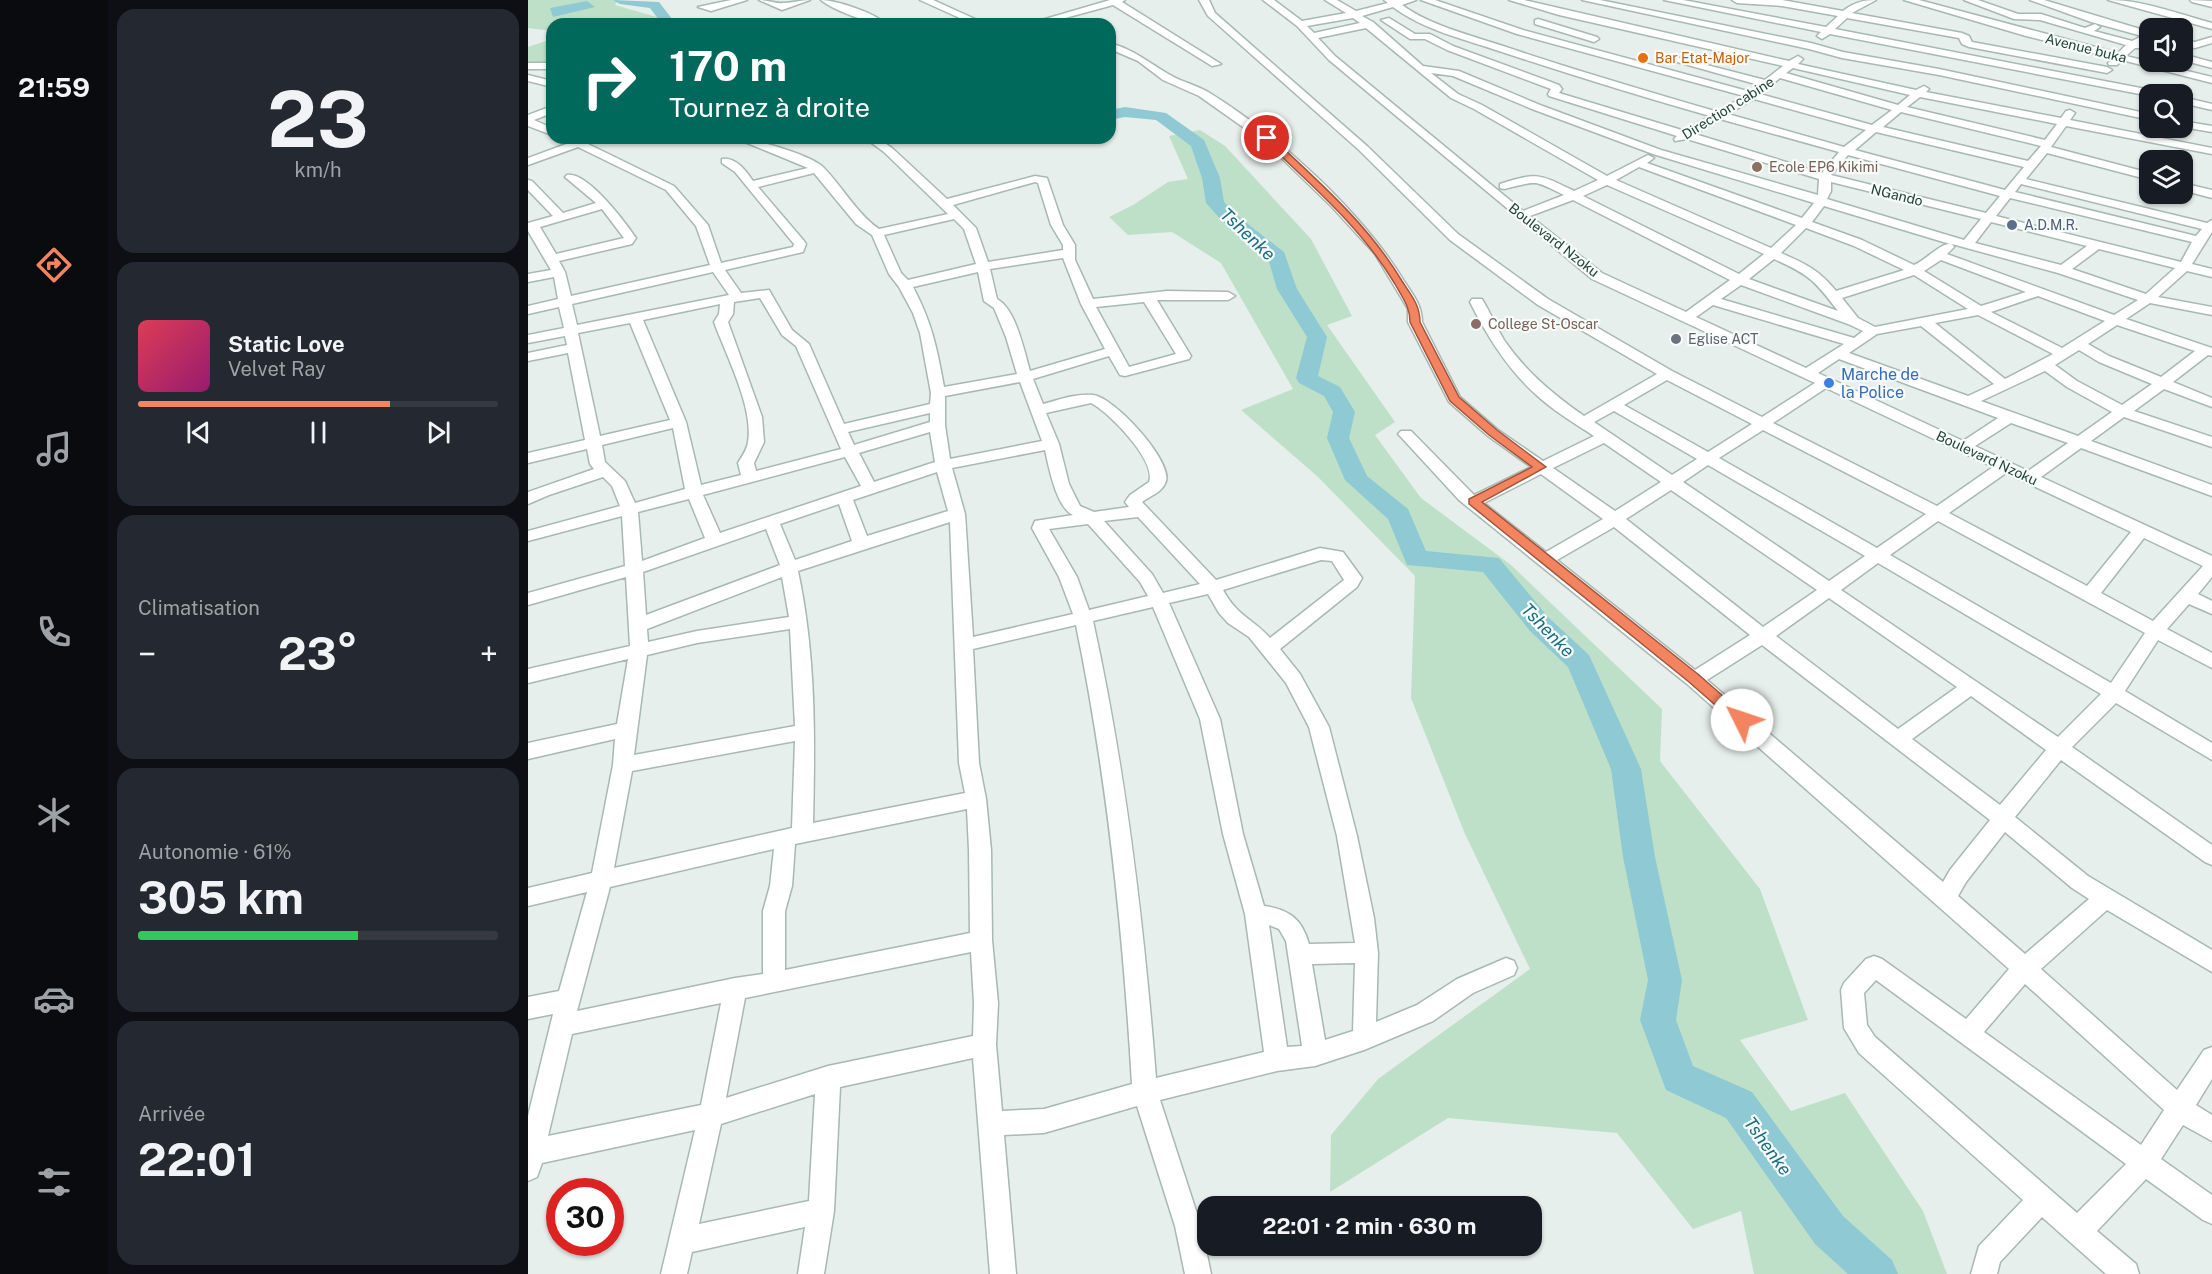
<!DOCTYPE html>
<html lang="fr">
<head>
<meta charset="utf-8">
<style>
	body { margin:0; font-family:"Public Sans",sans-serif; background:#242831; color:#f1f3f6; height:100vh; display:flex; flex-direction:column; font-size:22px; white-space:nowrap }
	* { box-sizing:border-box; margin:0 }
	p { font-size:20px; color:#9ea1a6 }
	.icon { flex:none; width:33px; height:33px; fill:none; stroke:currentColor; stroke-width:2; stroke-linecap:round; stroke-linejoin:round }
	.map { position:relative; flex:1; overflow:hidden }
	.details { display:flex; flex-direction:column; gap:9px; padding:9px; background:#0d0f14; width:420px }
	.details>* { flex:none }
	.guide { position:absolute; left:18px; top:18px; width:570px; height:126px; border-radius:18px; box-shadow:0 2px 4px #0004; background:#00695c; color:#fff; overflow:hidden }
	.buttons { position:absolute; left:1611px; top:18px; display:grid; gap:12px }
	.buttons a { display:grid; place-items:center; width:54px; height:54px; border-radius:12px; background:#171b24; box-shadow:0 2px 4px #0004; font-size:30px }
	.speed { position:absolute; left:18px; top:1178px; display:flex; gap:12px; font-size:30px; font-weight:700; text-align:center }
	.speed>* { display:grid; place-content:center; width:78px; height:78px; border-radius:50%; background:#171b24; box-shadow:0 2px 4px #0004; line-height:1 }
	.speed .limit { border:9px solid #d22; background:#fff; color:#111 }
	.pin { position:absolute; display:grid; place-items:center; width:51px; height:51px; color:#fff; margin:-26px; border:3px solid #fff; border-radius:50%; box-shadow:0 2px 6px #0007 }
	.me { position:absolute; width:66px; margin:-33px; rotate:311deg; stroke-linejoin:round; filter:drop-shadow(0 0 4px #0008) }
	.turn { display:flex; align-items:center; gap:21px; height:126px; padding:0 24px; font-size:27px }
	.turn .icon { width:78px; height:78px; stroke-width:2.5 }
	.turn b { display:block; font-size:42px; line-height:51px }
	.big { font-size:45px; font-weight:700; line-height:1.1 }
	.details .widget { flex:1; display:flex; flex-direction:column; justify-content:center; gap:9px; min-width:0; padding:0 21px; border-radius:18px; background:#242831 }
	.details .dial { align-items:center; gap:0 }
	.dial b { font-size:78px; line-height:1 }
	.song { display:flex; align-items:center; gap:18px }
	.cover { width:72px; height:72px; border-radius:9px; background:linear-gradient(135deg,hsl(350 70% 55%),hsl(320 70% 35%)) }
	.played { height:6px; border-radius:3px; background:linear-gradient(90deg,#f4845f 70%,#363941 70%) }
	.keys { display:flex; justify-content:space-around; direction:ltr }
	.heat { display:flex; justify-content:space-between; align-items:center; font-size:33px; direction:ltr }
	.charge { height:9px; border-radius:4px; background:linear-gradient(90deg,#34c759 61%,#363941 0) }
	.trip { position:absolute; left:669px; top:1196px; width:345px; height:60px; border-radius:18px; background:#171b24; box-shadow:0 2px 4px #0004; font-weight:700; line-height:60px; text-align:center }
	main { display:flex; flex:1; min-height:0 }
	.menu { display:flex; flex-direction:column; width:108px; justify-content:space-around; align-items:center; background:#090b0e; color:#9ea1a6 }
	.menu .icon { width:42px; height:42px }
	.menu .selected { color:#f4845f }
	.menu b { font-size:27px; color:#f1f3f6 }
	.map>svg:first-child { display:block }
</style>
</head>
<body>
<main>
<nav class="menu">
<b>21:59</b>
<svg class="icon selected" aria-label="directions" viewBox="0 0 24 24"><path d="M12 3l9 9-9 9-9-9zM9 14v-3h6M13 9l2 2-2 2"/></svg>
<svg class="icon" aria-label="music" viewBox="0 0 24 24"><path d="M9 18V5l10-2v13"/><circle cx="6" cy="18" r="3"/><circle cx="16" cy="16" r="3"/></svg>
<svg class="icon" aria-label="phone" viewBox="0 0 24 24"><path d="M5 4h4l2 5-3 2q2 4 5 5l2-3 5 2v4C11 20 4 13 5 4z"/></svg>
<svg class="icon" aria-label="climate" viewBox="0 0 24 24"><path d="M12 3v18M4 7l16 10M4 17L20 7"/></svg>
<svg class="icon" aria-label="car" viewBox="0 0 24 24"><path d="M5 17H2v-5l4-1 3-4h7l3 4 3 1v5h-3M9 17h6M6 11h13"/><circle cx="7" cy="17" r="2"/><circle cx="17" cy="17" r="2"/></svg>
<svg class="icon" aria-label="filters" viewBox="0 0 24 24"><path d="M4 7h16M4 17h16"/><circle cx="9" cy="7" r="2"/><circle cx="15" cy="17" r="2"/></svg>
</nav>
<section class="details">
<div class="widget dial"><b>23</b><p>km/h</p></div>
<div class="widget">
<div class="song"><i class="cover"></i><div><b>Static Love</b><p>Velvet Ray</p></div></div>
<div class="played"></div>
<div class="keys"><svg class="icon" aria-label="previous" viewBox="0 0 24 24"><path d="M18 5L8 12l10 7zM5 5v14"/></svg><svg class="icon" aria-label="pause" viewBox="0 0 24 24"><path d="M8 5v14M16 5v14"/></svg><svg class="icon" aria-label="next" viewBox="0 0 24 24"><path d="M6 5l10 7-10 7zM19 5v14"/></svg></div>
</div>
<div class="widget"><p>Climatisation</p>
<div class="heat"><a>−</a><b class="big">23°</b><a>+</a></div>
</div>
<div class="widget"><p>Autonomie · 61%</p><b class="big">305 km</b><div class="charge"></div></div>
<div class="widget"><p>Arrivée</p><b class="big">22:01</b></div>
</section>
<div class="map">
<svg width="1684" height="1274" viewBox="0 0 1684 1274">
	<rect width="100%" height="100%" fill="#e6efeb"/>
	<g fill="#bfe0c8">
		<path d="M0,0H90L87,5L153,24H24V31L0,28Z"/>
		<path d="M24,39V62L7,67L0,65V47Z"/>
		<path d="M672,130L697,146L783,239L824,316L799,325L867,422L847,435L893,498L983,565L1134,709L1132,761L1232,889L1280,1020L1212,1040L1263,1111L1317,1093L1395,1211L1419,1274H1226L1213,1211L1165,1229L1089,1133L920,1118L802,1192L803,1135L850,1079L1002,969L937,834L883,698L887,576L790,477L713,410L765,389L693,263L644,232L600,235L581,217L605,205L640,182L660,179L641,136Z"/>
	</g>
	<path fill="#8ec9d4" d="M59,1L67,7L25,17L22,8Z"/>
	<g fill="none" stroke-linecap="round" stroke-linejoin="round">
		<g fill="#8ec9d4" fill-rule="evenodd">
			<path d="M85,0L131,2L148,24H134L122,8L92,4Z"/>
			<path d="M597,107L638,113L676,140L692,178L696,202L707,214L756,252L769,289L799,337L790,376L812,387L827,412L821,438L839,476L880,509L898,551L971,558L1020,617L1061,655L1113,769L1127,857L1154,980L1148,1020L1165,1066L1224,1092L1315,1216L1364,1260L1370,1274H1320L1287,1244L1198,1118L1138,1090L1112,1020L1120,980L1095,857L1083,769L1040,667L1002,631L955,572L879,565L860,519L817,480L799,438L805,412L796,396L771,383L768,378L779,337L749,289L740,258L695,222L678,203L674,178L663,146L628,120L597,117L582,120V110Z"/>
		</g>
		<defs>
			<g id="minor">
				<path d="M203,0H219L183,11L170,7Z"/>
				<path d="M231,0C240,0 249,4 256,3C265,3 272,0 282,0L254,10Z"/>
				<path d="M293,0C307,0 348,13 357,24C342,24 305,10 293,0Z"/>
				<path d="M392,0H405L458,24H445Z"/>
				<path d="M582,0H597L594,2L693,64L684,66L585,5L515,24H500Z"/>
				<path d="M671,0H681L687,13L839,146L930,234L1020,299L1144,371L1234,417L1287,383L1064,279L801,60L769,26L735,0H746L774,21L818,13L797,0H809L828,11L860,3L856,0H888L874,5C903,26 942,35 975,46C1046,70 1118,91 1190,112L1216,96L989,34L893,0H907L995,30L1223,92L1231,85L1135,58L1140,55L1237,80L1255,66L1031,15L981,0H996L1261,61L1270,56L1275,59L1270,64L1388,90L1396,86L1401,89L1398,92L1533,118L1538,111L1542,110L1547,113L1542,120L1684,148V154L1538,126L1523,147L1622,173V180L1519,153L1498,179L1679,223L1684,220V232L1664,264L1684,269V277L1659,271L1630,297L1684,307V315L1622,303L1598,319L1684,348V356L1680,355L1645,382L1684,398V407L1636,389L1606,411L1684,437V447L1596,417L1563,441L1684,485V496L1553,448L1513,477L1684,556V577L1670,594L1684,601V614L1661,604L1639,629L1684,653V668L1630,640L1597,691L1684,743V760L1588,703L1544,747L1684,845V865L1677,862L1533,760L1487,817L1560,876L1684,950V972L1579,910L1513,969L1649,1090L1676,1050L1684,1047V1079L1668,1105L1684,1115V1141L1655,1125L1633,1159L1684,1195V1224L1675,1220L1618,1179L1569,1231L1608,1264L1611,1274H1578L1514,1217L1472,1262L1469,1274H1443L1451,1246L1495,1200L1331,1053L1316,1028L1313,990L1316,983L1338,959L1346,956L1354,959L1438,1019L1481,969L1159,684L931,500L873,437L870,434L873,431H883L946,495L1003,467L960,436L921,402L880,322V309L847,254L804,207L739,144L671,96L635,80L610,61L582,49V43C607,50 621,63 642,75C654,82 668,85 680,92C749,134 834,212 876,281C885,295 894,305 894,322L932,397L970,430L1015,461L1066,436C1048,424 1029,413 1013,399C982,373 960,338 942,302L944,299H954C962,312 968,327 976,340C998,372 1025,394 1056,416L1129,374L1010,305L922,240L831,150L680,16ZM865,7C896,30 935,39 971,51C1041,74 1111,96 1182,116L1157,131L1031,93L1034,89L1031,85L925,46L902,34H887L861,18L853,20L882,39H897L919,50L1023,89L1020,94L1021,96L1149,136L1146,139L1147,141L1159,139L1291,179L1290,195L1133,150L1012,105L931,71L895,66L845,22L834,16ZM825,18L832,23L786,33L779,26ZM838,28L923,98L946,109L1070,180L1046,191C1011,174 1010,172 972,184V188L976,189C1010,181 1004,179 1036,195L995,211L807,56L790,38ZM1265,68L1382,95L1370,105L1258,73ZM903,73L925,76L1004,109L1125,154L1286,203L1274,218L1119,163L1126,158L1120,155L1079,176L954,105L930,94ZM1252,78L1364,110L1344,125L1232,94ZM1392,97L1529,124L1517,140L1379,107ZM1226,99L1338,130L1316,147L1200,114ZM1373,112L1513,146L1500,161L1355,127ZM1192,119L1311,152L1294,173L1167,134ZM1348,132L1496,167L1477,190L1327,150ZM1320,155L1472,196L1458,213L1303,175ZM1111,167L1268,225L1243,248L1088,180ZM1303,182L1453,219L1436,240L1299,199L1303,191ZM1493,184L1674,229L1668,236L1487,192ZM1079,185L1236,254L1211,274L1055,196ZM1482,198L1664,242L1653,262L1468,216ZM1045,200L1202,280L1158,312L1074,273L1002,216ZM1296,206L1422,244C1411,244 1398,260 1386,265L1334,240L1284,222ZM1463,222L1559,246L1533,265L1447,243ZM1278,228L1326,246L1376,270L1308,291C1291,270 1278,264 1253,253ZM1424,244L1530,273L1610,300L1586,315L1419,254L1426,247ZM1571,249L1647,268L1618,294L1544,269ZM1246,259C1282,275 1287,281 1310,311L1221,279ZM1413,260L1498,292L1453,306L1396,271ZM1386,275L1440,309L1347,327L1330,318L1314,298ZM1213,285L1320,324L1335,331L1326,338L1193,299ZM1510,296L1577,321L1534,348L1463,312ZM1185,305L1316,344L1278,368L1168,317ZM1450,315L1525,354L1477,379L1407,323ZM1589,325L1667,351L1633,377L1581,356L1560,344ZM1393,326L1466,384L1440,396L1321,353L1349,334ZM1551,350L1571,362L1624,384L1594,405L1549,381L1527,365ZM1311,359L1470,418L1435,441L1290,373ZM1517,371L1539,387L1584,412L1550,436L1453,401ZM1139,380L1224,424L1180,452L1096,405ZM1298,388L1465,467L1409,506L1245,423ZM1086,411L1169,459L1144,475L1066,422ZM1483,423L1540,443L1500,471L1447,446ZM1235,430L1398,514L1349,548L1191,458ZM1076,443L1133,482L1087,511L1025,468ZM1180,465L1337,556L1301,581L1155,482ZM1478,473L1603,532L1559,586L1421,513ZM1013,474L1075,519L1018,552L956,503ZM1143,490L1289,590L1235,627L1098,519ZM1410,521L1617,633L1583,683L1362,555ZM1086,527L1222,635L1167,670L1029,560ZM1616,538L1675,566L1625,621L1573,593ZM1350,563L1573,694L1530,737L1313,590ZM1301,598L1429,687L1370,729L1248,636ZM1234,645L1462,820L1422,870L1415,882L1179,680ZM1443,696L1518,750L1472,805L1384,739ZM1477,832L1544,888L1561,899L1497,954L1430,896L1438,882ZM1348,980L1598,1164L1549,1213L1347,1037L1339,1025L1336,993ZM1497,984L1636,1110L1613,1145L1456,1032Z"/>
				<path d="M1054,0H1072L1283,43L1315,52L1411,69L1622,114V120L1411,75L1314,58L1281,49Z"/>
				<path d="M1136,0H1155L1298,27L1310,16L1254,6L1209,3L1204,0H1254L1315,11C1325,3 1335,0 1348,0L1324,13L1434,33L1441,36L1444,42L1579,67L1584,70L1579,73L1441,47L1434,44L1431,38L1319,18L1307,29L1628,91L1633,94L1622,96L1302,34L1294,39L1289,36L1293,32Z"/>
				<path d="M1376,0H1391L1590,53L1598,45L1512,20L1486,19L1436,0H1450L1490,14H1513L1557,28L1567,24L1572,27L1566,31L1604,41L1614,36L1563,22L1502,0H1516L1622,32V39L1613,43L1617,46L1615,48H1607L1598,56L1684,77V83L1594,60L1589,65H1581L1580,63L1585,58L1498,36Z"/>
				<path d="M1580,0C1616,0 1650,14 1684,23V29Z"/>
				<path d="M1662,0L1684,1V7L1664,2Z"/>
				<path d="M1010,19L1069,37L1071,39L1066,42L1007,24V20Z"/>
				<path d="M1684,37V43L1667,48L1654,46V40L1667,42Z"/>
				<path d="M1654,54L1684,62V68L1654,60Z"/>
				<rect x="0" y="63" width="24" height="6"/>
				<path d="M0,75L24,81V87L0,81Z"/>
				<path d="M1654,97L1684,104V110L1654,103Z"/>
				<path d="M24,106V113L6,120L24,128V135L0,126V115Z"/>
				<path d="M1654,121L1684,126V132L1654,127Z"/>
				<path d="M34,138L61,139L63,141L60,144L146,186L180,225L193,263L265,247L266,244L207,172L194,163V159C208,157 218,171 225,181L280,168L207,138C225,138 282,155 295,167C314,186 328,213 351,229L420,214L356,152L337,138H349L364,148L419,199L507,176L519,178L535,225L547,245V260L565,299L639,291L700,292L707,296L700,300H629L663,356L661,359L597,376L592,375L581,356L505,379L515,404C530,400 549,393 565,395C586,397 644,460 638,481C635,492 622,496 614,502L688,580L792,548L815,552L834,578L829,587L752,649L772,674L801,727L829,836L846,918L850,953L848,1022L889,1005L929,979L978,958L986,961L989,968L986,975L945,993L905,1021L836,1050L787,1066L749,1071L632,1100L673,1226L683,1274H657L647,1226L609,1106L516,1133L476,1135L488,1274H462L445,1058L312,1087L306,1211L296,1274H270L277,1227L164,1252L159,1274H133L167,1130L14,1163L9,1177L0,1181V1116L25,1014L0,1019V997L31,991L59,892L0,906V888L64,873L85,765L87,739L0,759V743L89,724L100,659L0,683V669L102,646L98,577L0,605V593L97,566L94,516L0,541V531L92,506L84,486L75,477L21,495L0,504V492L66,469L62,464L59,449L0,463V453L57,440L40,353L0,361V353L39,345L37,336L0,343V335L36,328L31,307L0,314V306L30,299L26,277L0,282V274L23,270L0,231V223L25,216L0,190V180L4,181L35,213L68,203L37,177L39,175C59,171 97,222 108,238L104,244L31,261L37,272L43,296L182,265L168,226L138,190L50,147L0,165V158L41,143ZM286,173L328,224L344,235L361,274L371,287L385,313L392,333L403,393L402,404L316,424L281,344L264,330L241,290L213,293L197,270L275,252L278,244L276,241L230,187ZM507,182L510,183L523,225L535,245V250L460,262L448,228L425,205ZM74,209L96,238L28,254L12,227ZM426,219L436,229L448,264L380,280L373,273L356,235ZM535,258L553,304L577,349L502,371C496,351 488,309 469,299L462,269ZM185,272L201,295L49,325L44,304ZM450,272L456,301L466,308L478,337L489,374L416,387C409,348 404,323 385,287ZM232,298L254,335L268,346L313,449L228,471L226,463L236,442L234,417L200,322L205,314L206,302ZM616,302L648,354L601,367L568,307ZM192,304L191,314L186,322C198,355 226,408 220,442C219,450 214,456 210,463L213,475L173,485L158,422L115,320ZM102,323L142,420L72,436L50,333ZM492,382L514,441L422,459L417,425V396ZM563,403C581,412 629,461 621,482L602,495L597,502L601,507L566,512L552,506L541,484L531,444L518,413ZM402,413V422L326,445L320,432ZM145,428L157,489L107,503L97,481L77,462L74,445ZM402,432L407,462L346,482L331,453ZM517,450C521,467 528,507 545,515L507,521L504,528L531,577L545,614L445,637L437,514L424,468ZM317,457L333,486L192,533L175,495ZM409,472L420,511L339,536L325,500ZM161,499L177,538L114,561L110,512ZM311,504L324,541L267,560L252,524ZM610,517L672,584L635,593L624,574L576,521ZM422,522L431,763L437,793L285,823C287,739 288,655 270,571ZM560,524L612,582L620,596L561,610L549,577L521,529ZM238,529L252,565L118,615L115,572ZM793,560L804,561L816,580L742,638C723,617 710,617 695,590ZM254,577L261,617L169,631L120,642L119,629ZM680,594L691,613L700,623L721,637L758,683L781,727L809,836L827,943L781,944C774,919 761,909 736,906L715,834L692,719L641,603ZM625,607L672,719L695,834L717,914L736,1052L628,1078C616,925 598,771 565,621ZM548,625C579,776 595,930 604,1084L516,1109L474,1111L468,1045L470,1003L464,940L463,850L458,799L451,763L445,649ZM262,629L267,726L106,755L119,655L169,643ZM267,741L264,828L86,868L104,771ZM439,809L441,850L442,933L257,970V911L264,886L267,844ZM246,849L242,886L235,911V974L207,978L49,1011L82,887ZM741,925L751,929L758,941L774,1046L759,1047ZM443,952L446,1003L445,1036L300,1066L198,1098L217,998ZM827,963L825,1031L797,1040L784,964ZM193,1003L173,1105L20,1136L44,1034ZM287,1094L281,1201L171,1224L193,1124Z"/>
				<path d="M1654,183L1684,190V198L1654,190Z"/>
			</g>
		</defs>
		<use href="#minor" stroke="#a8b8b2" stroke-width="3"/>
		<use href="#minor" fill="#fff" fill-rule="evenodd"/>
	</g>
	<path fill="#f4845f" stroke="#9f563e" stroke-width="1.5" d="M736,136H742C790,181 840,224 874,281C883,295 892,305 892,322L931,397L969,430L1018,467L954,502L1171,675L1219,717L1221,720L1219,724H1209L1161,682L941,504V499L1004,467L961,435L922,401L882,322C882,306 874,297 867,284C833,227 783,185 736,140Z"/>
	<circle fill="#e8710a" stroke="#f7fbf9" stroke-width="2" cx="1115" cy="58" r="6"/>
	<g fill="#8d6e63" stroke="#f7fbf9" stroke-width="2">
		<circle cx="1229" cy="167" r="6"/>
		<circle cx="948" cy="324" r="6"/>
	</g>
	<circle fill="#5c6f8a" stroke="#f7fbf9" stroke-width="2" cx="1484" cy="225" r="6"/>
	<circle fill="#6b7280" stroke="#f7fbf9" stroke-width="2" cx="1148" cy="339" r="6"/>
	<circle fill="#3f7fe0" stroke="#f7fbf9" stroke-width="2" cx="1301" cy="383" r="6"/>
	<g text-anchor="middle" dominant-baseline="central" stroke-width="4.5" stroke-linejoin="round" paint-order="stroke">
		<g font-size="14" fill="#24423a" stroke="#f7fbf9">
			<text transform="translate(1558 48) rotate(14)">Avenue buka</text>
			<text transform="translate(1200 108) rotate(-32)">Direction cabine</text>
			<text transform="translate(1369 195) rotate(14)">NGando</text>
			<text transform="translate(1026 240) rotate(38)">Boulevard Nzoku</text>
			<text transform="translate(1459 458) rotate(25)">Boulevard Nzoku</text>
		</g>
		<g font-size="14" fill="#c56008" stroke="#f7fbf9" text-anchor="start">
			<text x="1127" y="58">Bar Etat-Major</text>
		</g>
		<g font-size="14" fill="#785e54" stroke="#f7fbf9" text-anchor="start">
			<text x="1241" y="167">Ecole EP6 Kikimi</text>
			<text x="960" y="324">College St-Oscar</text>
		</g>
		<g font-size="14" fill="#4e5e75" stroke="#f7fbf9" text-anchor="start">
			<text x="1496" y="225">A.D.M.R.</text>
		</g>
		<g font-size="14" fill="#5b616d" stroke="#f7fbf9" text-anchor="start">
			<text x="1160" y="339">Eglise ACT</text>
		</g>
		<g font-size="16" fill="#366cbe" stroke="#f7fbf9" text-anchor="start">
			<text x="1313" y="374">Marche de<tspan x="1313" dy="18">la Police</tspan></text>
		</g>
		<g font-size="18" font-style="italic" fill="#1c6f80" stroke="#f7fbf9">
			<text transform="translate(720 234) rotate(43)">Tshenke</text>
			<text transform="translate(1020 630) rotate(46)">Tshenke</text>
			<text transform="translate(1240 1146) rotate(54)">Tshenke</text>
		</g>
	</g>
</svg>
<div class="buttons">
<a><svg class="icon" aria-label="sound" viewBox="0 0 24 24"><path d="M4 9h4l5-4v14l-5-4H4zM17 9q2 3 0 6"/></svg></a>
<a><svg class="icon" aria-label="search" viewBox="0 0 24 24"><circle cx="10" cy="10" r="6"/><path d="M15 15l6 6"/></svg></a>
<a><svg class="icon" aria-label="layers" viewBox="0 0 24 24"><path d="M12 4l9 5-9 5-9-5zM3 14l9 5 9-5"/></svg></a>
</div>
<div class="speed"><div class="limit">30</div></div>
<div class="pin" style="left:739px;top:138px;background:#d93025"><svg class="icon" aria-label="arrive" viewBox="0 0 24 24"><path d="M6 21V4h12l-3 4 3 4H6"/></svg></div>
<svg class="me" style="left:1214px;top:720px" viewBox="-20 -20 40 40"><circle r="19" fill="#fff"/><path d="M0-13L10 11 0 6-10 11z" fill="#f4845f"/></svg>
<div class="trip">22:01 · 2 min · 630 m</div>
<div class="guide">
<div class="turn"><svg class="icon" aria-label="right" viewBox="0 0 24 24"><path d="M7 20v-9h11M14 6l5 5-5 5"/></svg><div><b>170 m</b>Tournez à droite</div></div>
</div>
</div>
</main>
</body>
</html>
